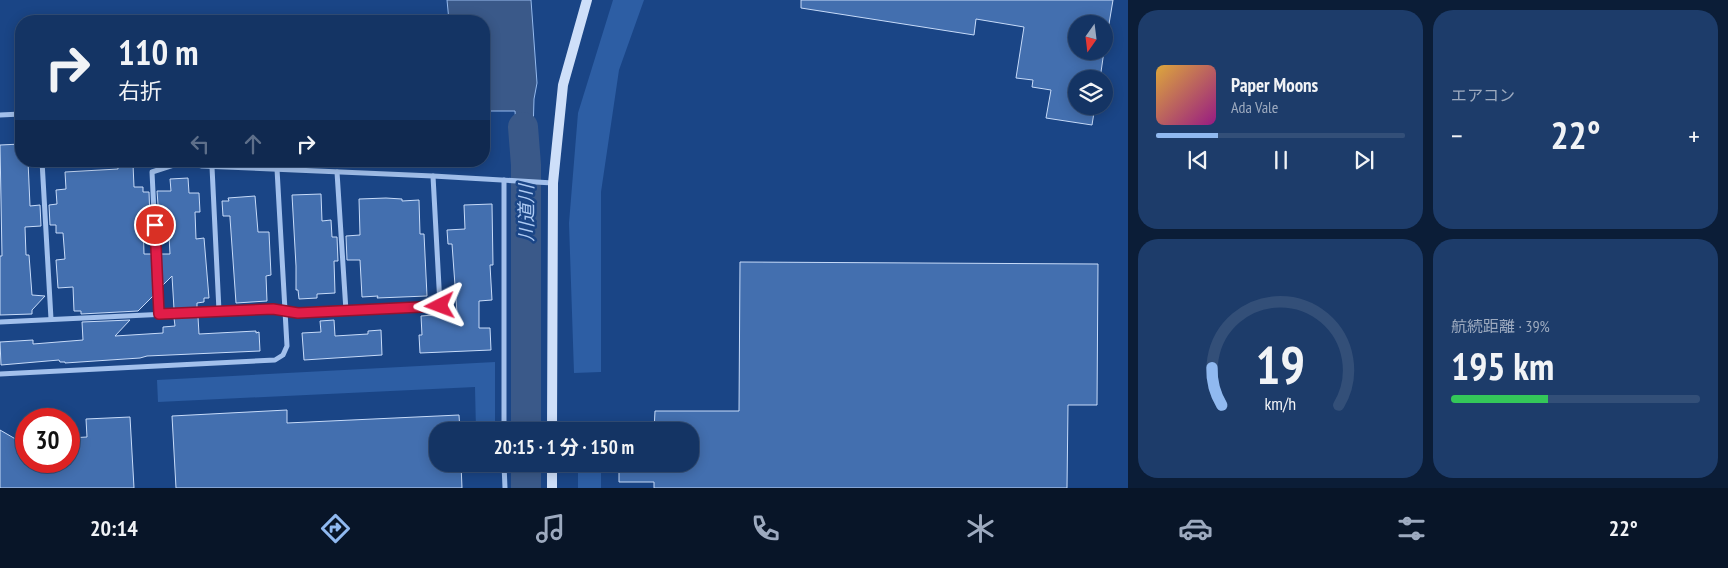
<!DOCTYPE html>
<html lang="ja">
<head>
<meta charset="utf-8">
<style>
	body { margin:0; font-family:"PT Sans Narrow","Noto Sans JP",sans-serif; background:#1d3c6a; color:#f1f3f6; height:100vh; display:flex; flex-direction:column; font-size:19px; white-space:nowrap }
	* { box-sizing:border-box; margin:0 }
	p { font-size:16px; color:#9daabf }
	.icon { flex:none; width:28px; height:28px; fill:none; stroke:currentColor; stroke-width:2; stroke-linecap:round; stroke-linejoin:round }
	.map { position:relative; flex:1; overflow:hidden }
	.panel { display:flex; flex-direction:column; gap:10px; padding:10px; background:#0b1d37; width:600px }
	.panel>* { flex:none }
	.top-card { position:absolute; left:15px; top:15px; width:475px; height:152px; border-radius:20px; box-shadow:0 2px 12px #0003,0 0 0 1px #334f78; background:#143464; color:#f1f3f6; overflow:hidden }
	.needle { width:32px; rotate:194deg }
	.controls { position:absolute; left:1068px; top:15px; display:grid; gap:10px }
	.controls a { display:grid; place-items:center; width:45px; height:45px; border-radius:50%; background:#143464; box-shadow:0 2px 12px #0003,0 0 0 1px #334f78; font-size:25px }
	.speed { position:absolute; left:15px; top:408px; display:flex; gap:10px; font-size:25px; font-weight:700; text-align:center }
	.speed>* { display:grid; place-content:center; width:65px; height:65px; border-radius:50%; background:#143464; box-shadow:0 2px 12px #0003,0 0 0 1px #334f78; line-height:1 }
	.speed .limit { border:8px solid #d22; background:#fff; color:#111 }
	.pin { position:absolute; display:grid; place-items:center; width:42px; height:42px; color:#fff; margin:-21px; border:2px solid #fff; border-radius:50%; box-shadow:0 1px 5px #0007 }
	.me { position:absolute; width:55px; margin:-28px; rotate:267deg; stroke-linejoin:round; filter:drop-shadow(0 0 4px #0008) }
	.turn { display:flex; align-items:center; gap:18px; height:105px; padding:0 20px; font-size:22px }
	.turn .icon { width:65px; height:65px; stroke-width:2.5 }
	.turn b { display:block; font-size:35px; line-height:42px }
	.lanes { display:flex; align-items:center; height:48px; padding:0 20px; background:#0003; justify-content:center; gap:25px; direction:ltr }
	.lanes .off { opacity:.35 }
	.big { font-size:38px; font-weight:700; line-height:1.1 }
	.panel .tile { flex:1; display:flex; flex-direction:column; justify-content:center; gap:8px; min-width:0; padding:0 18px; border-radius:20px; background:#1d3c6a }
	.panel .dial { align-items:center; gap:0 }
	.dial svg { height:130px; overflow:visible; fill:none; stroke:#334f78; stroke-width:7; stroke-linecap:round; text-anchor:middle }
	.dial text { fill:#f1f3f6; stroke:none }
	.song { display:flex; align-items:center; gap:15px }
	.cover { width:60px; height:60px; border-radius:8px; background:linear-gradient(135deg,hsl(40 70% 55%),hsl(310 70% 35%)) }
	.played { height:5px; border-radius:2px; background:linear-gradient(90deg,#90b9f0 25%,#334f78 25%) }
	.keys { display:flex; justify-content:space-around; direction:ltr }
	.heat { display:flex; justify-content:space-between; align-items:center; font-size:28px; direction:ltr }
	.charge { height:8px; border-radius:4px; background:linear-gradient(90deg,#34c759 39%,#334f78 0) }
	.panel .tiles { flex:1; display:grid; gap:10px; grid-template-columns:repeat(2,1fr) }
	.trip { position:absolute; left:429px; top:422px; width:270px; height:50px; border-radius:20px; background:#143464; box-shadow:0 2px 12px #0003,0 0 0 1px #334f78; font-weight:700; line-height:50px; text-align:center }
	.dock { display:flex; height:80px; justify-content:space-around; align-items:center; background:#081528; color:#9daabf }
	.dock .icon { width:35px; height:35px }
	.dock .active { color:#90b9f0 }
	.dock b { font-size:22px; color:#f1f3f6 }
	main { display:flex; flex:1; min-height:0 }
	.map>svg:first-child { display:block }
</style>
</head>
<body>
<main>
<div class="map">
<svg width="1128" height="488" viewBox="0 0 1128 488">
	<rect width="100%" height="100%" fill="#1a4586"/>
	<g fill="#2d5ea4">
		<path d="M613,0H644L619,70L601,192V372L574,373L569,223L578,113Z"/>
		<path d="M495,362V431H476L475,387L158,402L157,380Z"/>
		<path d="M601,422V431H578V423Z"/>
		<rect x="578" y="464" width="23" height="24"/>
	</g>
	<path fill="#3a5989" stroke="#95baee" d="M447,0H531L537,83L534,99L532,168L519,169L515,111H484V21H449Z"/>
	<g fill="none" stroke-linecap="round" stroke-linejoin="round">
		<g stroke="#3a5989" stroke-width="30">
			<path d="M523,127L526,165V431"/>
			<path d="M526,464V488"/>
		</g>
	</g>
	<g fill="#436faf" stroke="#c7dbf9">
		<path d="M801,0H1113L1109,24H1076V51H1104L1100,79H1076V106H1095L1092,125L1046,118L1051,90L1032,87L1033,80L1016,78L1024,27L976,19L974,35L801,8Z"/>
		<path d="M21,144V161H28L30,206L40,205L41,226L25,227L26,255H29L32,295L45,296L32,310V314L0,315V256H2L0,145Z"/>
		<path d="M133,164L134,187H143V192H149L150,219H143L144,254H152L154,295L138,311L81,314V311H74L73,287L58,288L56,260L65,259L63,233H56V225H50L49,205L57,204L56,190L66,189L65,172L118,169V165Z"/>
		<path d="M188,178L189,193H199L200,212H195L196,239L204,238L209,298H204V302L197,303V308L174,309L172,276L162,286L160,254H170L168,217L159,218L157,191H171L170,179Z"/>
		<path d="M321,194L322,221L331,220L332,237H337L338,261H334L335,293L317,294V298L299,299L298,290H296V266L292,195Z"/>
		<path d="M255,196L258,232H269L271,275L266,276L267,301L236,303L230,218V216H223L222,201H229L228,198Z"/>
		<path d="M386,198L402,199V201L419,200L420,234H424L427,296L377,298L378,296L362,297L360,260H347L346,236L360,235L359,199Z"/>
		<path d="M492,204L493,265H490L492,300L479,301V328H490L491,350L420,353L419,335H422L421,316L457,313L452,244H448L447,230L465,229L464,205Z"/>
		<path d="M740,262L1098,264L1097,405H1068L1067,488H654V482H619V464H690V431H654L655,411H739Z"/>
		<path d="M198,317L199,334L256,331V333L259,332L260,351L147,356L140,358L65,363V362H60L59,360L1,365L0,342L33,340V344L83,340L82,322L130,320L115,336L163,333V327L175,326L174,318Z"/>
		<path d="M334,320L335,336L368,334V331L381,330L382,355L304,360L302,333L321,332L320,321Z"/>
		<path d="M287,410V423L459,415L460,431H438V464H461L462,488H176L172,416Z"/>
		<path d="M130,417L134,488H0V430L19,441L26,440V461H69V438L87,437L86,419Z"/>
	</g>
	<g fill="none" stroke-linecap="round" stroke-linejoin="round">
		<g stroke="#a2c0ec" stroke-width="5">
			<path d="M0,115L21,114"/>
			<path d="M42,161L51,319"/>
			<path d="M196,161L198,165L202,166L433,176L553,183"/>
			<path d="M212,167L219,311"/>
			<path d="M337,172L346,311"/>
			<path d="M504,180V431"/>
			<path d="M159,314L152,172L186,161"/>
			<path d="M0,322L273,309L298,313L440,305L433,176"/>
			<path d="M0,374L275,360L283,355L287,346L277,169"/>
			<path d="M504,464L505,488"/>
		</g>
		<g stroke="#cedff9" stroke-width="10">
			<path d="M552,431L553,183L563,85L587,0"/>
			<path d="M552,464V488"/>
		</g>
	</g>
	<g fill="none" stroke-linecap="round" stroke-linejoin="round">
		<defs>
			<path id="route" d="M155,225L159,314L273,309L298,313L440,306"/>
		</defs>
		<use href="#route" stroke="#92132f" stroke-width="12"/>
		<use href="#route" stroke="#e11d48" stroke-width="9"/>
	</g>
	<g text-anchor="middle" dominant-baseline="central" stroke-width="5" stroke-linejoin="round" paint-order="stroke">
		<g font-size="19" font-style="italic" fill="#adcaf3" stroke="#1a4586">
			<text transform="translate(526 213) rotate(-90)">川道川</text>
		</g>
	</g>
</svg>
<div class="controls">
<a><svg class="needle" viewBox="-14 -14 28 28"><path d="M0-13l5 13h-10z" fill="#e53935"/><path d="M0 13l5-13h-10z" fill="#9daabf"/></svg></a>
<a><svg class="icon" aria-label="layers" viewBox="0 0 24 24"><path d="M12 4l9 5-9 5-9-5zM3 14l9 5 9-5"/></svg></a>
</div>
<div class="speed"><div class="limit">30</div></div>
<div class="pin" style="left:155px;top:225px;background:#d93025"><svg class="icon" aria-label="arrive" viewBox="0 0 24 24"><path d="M6 21V4h12l-3 4 3 4H6"/></svg></div>
<svg class="me" style="left:440px;top:306px" viewBox="-20 -20 40 40"><path d="M0-17L14 15 0 8-14 15z" fill="#e11d48" stroke="#fff" stroke-width="4"/></svg>
<div class="trip">20:15 · 1 分 · 150 m</div>
<div class="top-card">
<div class="turn"><svg class="icon" aria-label="right" viewBox="0 0 24 24"><path d="M7 20v-9h11M14 6l5 5-5 5"/></svg><div><b>110 m</b>右折</div></div>
<div class="lanes"><svg class="icon off" aria-label="left" viewBox="0 0 24 24"><path d="M17 20v-9H6M10 6l-5 5 5 5"/></svg><svg class="icon off" aria-label="ahead" viewBox="0 0 24 24"><path d="M12 20V5M6 11l6-6 6 6"/></svg><svg class="icon" aria-label="right" viewBox="0 0 24 24"><path d="M7 20v-9h11M14 6l5 5-5 5"/></svg></div>
</div>
</div>
<section class="panel">
<div class="tiles">
<div class="tile">
<div class="song"><i class="cover"></i><div><b>Paper Moons</b><p>Ada Vale</p></div></div>
<div class="played"></div>
<div class="keys"><svg class="icon" aria-label="previous" viewBox="0 0 24 24"><path d="M18 5L8 12l10 7zM5 5v14"/></svg><svg class="icon" aria-label="pause" viewBox="0 0 24 24"><path d="M8 5v14M16 5v14"/></svg><svg class="icon" aria-label="next" viewBox="0 0 24 24"><path d="M6 5l10 7-10 7zM19 5v14"/></svg></div>
</div>
<div class="tile"><p>エアコン</p>
<div class="heat"><a>−</a><b class="big">22°</b><a>+</a></div>
</div>
<div class="tile dial"><svg viewBox="0 0 100 80">
<path d="M14 69A42 42 0 1 1 86 69"/>
<path d="M14 69A42 42 0 0 1 8 46" stroke="#90b9f0"/>
<text x="50" y="56" font-size="32" font-weight="700">19</text>
<text x="50" y="72" font-size="11">km/h</text>
</svg></div>
<div class="tile"><p>航続距離 · 39%</p><b class="big">195 km</b><div class="charge"></div></div>
</div>
</section>
</main>
<nav class="dock">
<b>20:14</b>
<svg class="icon active" aria-label="directions" viewBox="0 0 24 24"><path d="M12 3l9 9-9 9-9-9zM9 14v-3h6M13 9l2 2-2 2"/></svg>
<svg class="icon" aria-label="music" viewBox="0 0 24 24"><path d="M9 18V5l10-2v13"/><circle cx="6" cy="18" r="3"/><circle cx="16" cy="16" r="3"/></svg>
<svg class="icon" aria-label="phone" viewBox="0 0 24 24"><path d="M5 4h4l2 5-3 2q2 4 5 5l2-3 5 2v4C11 20 4 13 5 4z"/></svg>
<svg class="icon" aria-label="climate" viewBox="0 0 24 24"><path d="M12 3v18M4 7l16 10M4 17L20 7"/></svg>
<svg class="icon" aria-label="car" viewBox="0 0 24 24"><path d="M5 17H2v-5l4-1 3-4h7l3 4 3 1v5h-3M9 17h6M6 11h13"/><circle cx="7" cy="17" r="2"/><circle cx="17" cy="17" r="2"/></svg>
<svg class="icon" aria-label="filters" viewBox="0 0 24 24"><path d="M4 7h16M4 17h16"/><circle cx="9" cy="7" r="2"/><circle cx="15" cy="17" r="2"/></svg>
<b>22°</b>
</nav>
</body>
</html>
